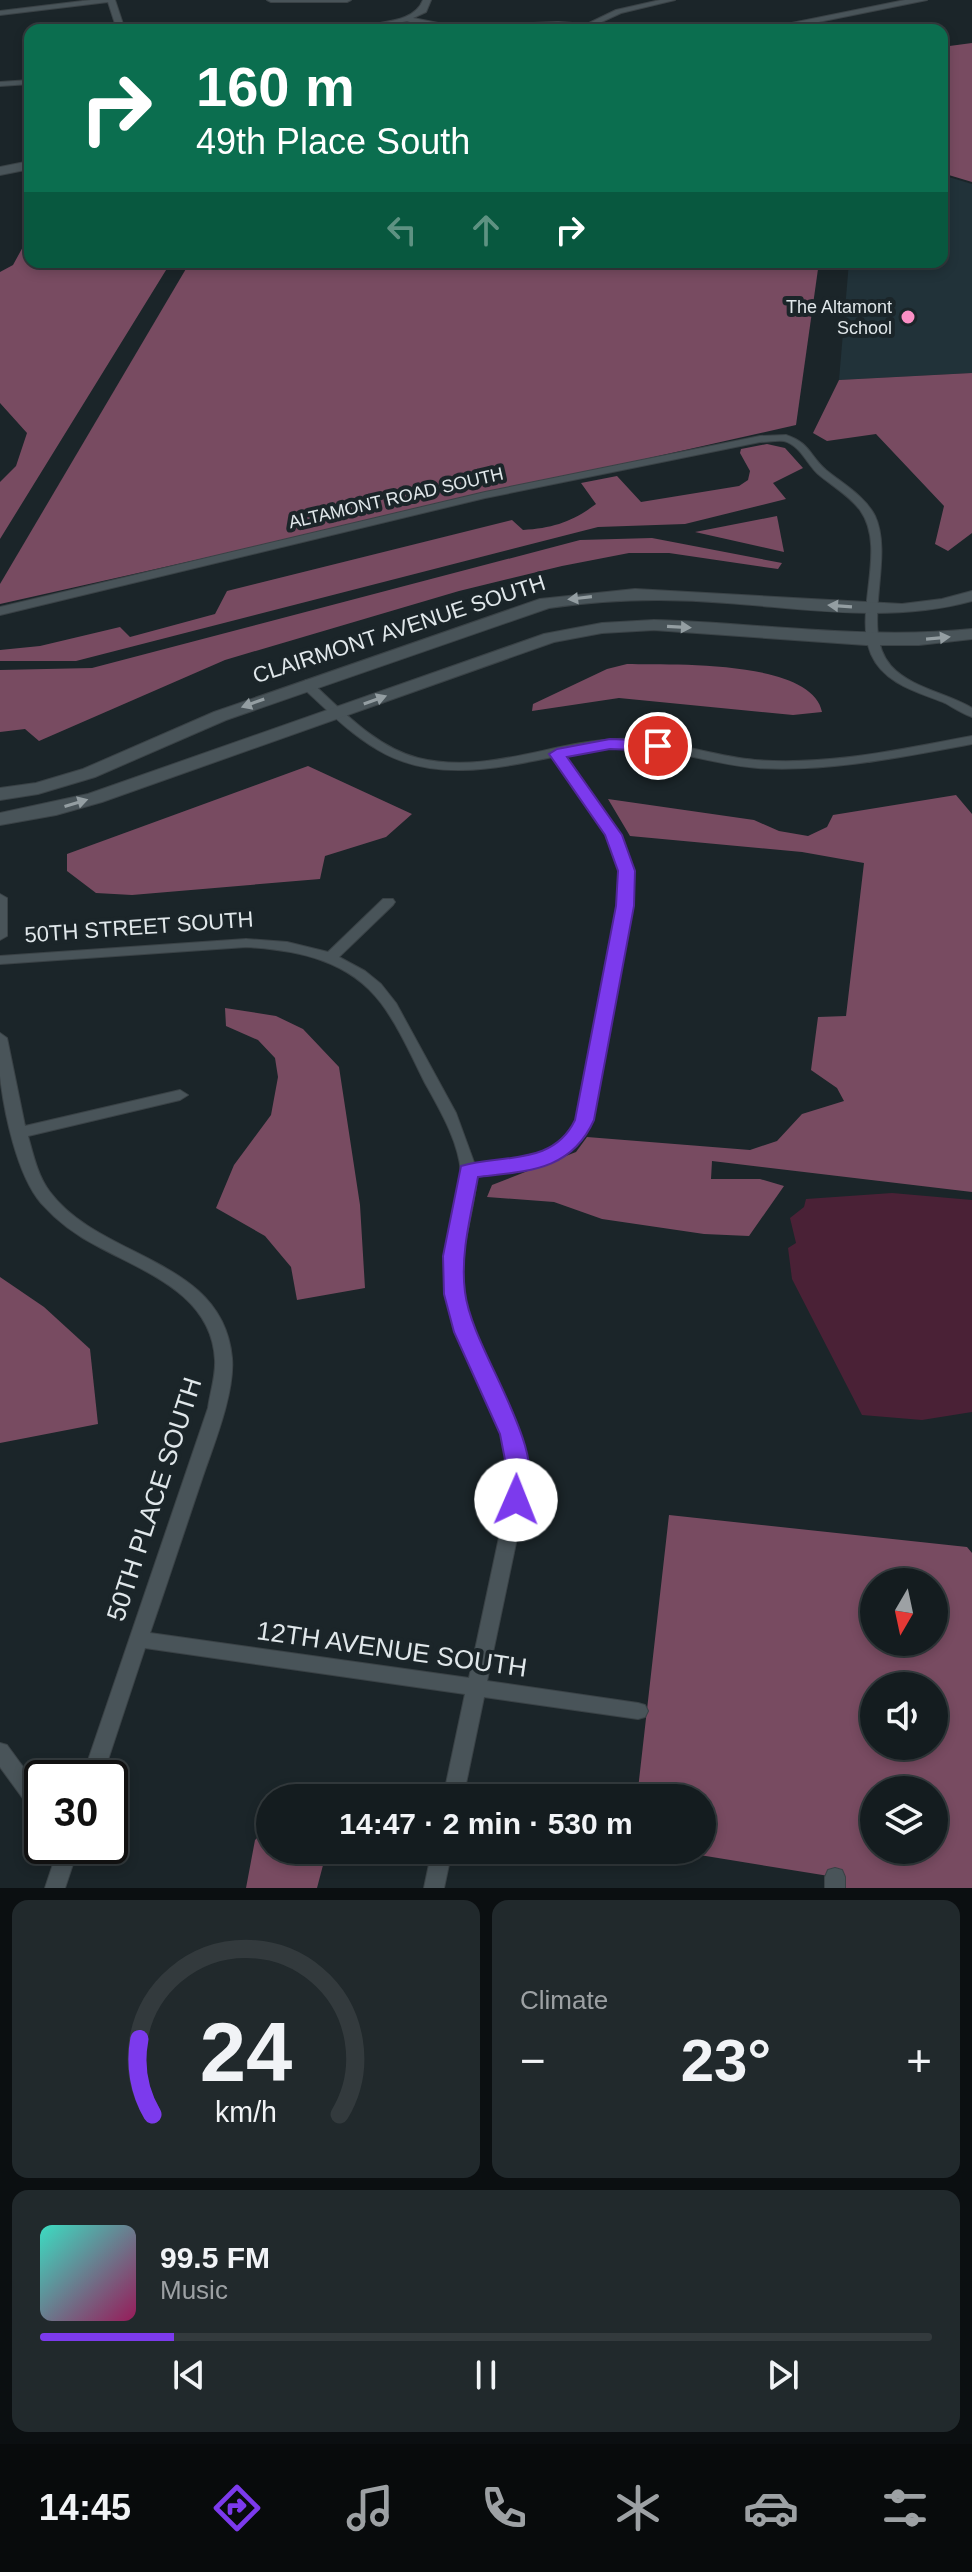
<!DOCTYPE html>
<html lang="en">
<head>
<meta charset="utf-8">
<style>
	body { margin:0; font-family:Helvetica,sans-serif; background:#21292c; color:#f1f3f6; height:100vh; display:flex; flex-direction:column; font-size:30px; white-space:nowrap }
	* { box-sizing:border-box; margin:0 }
	p { font-size:26px; color:#9da1a4 }
	.icon { flex:none; width:44px; height:44px; fill:none; stroke:currentColor; stroke-width:2; stroke-linecap:round; stroke-linejoin:round }
	.map { position:relative; height:1888px; overflow:hidden }
	.drawer { display:flex; flex-direction:column; gap:12px; padding:12px; background:#0b0f11; flex:1 }
	.drawer>* { flex:none }
	.top-card { position:absolute; left:24px; top:24px; width:924px; height:244px; border-radius:16px; box-shadow:0 4px 12px #0003,0 0 0 2px #333a3d; background:#0b6e4f; color:#fff; overflow:hidden }
	.needle { width:52px; rotate:189deg }
	.fabs { position:absolute; left:860px; top:1568px; display:grid; gap:16px }
	.fabs a { display:grid; place-items:center; width:88px; height:88px; border-radius:50%; background:#141c1f; box-shadow:0 4px 12px #0003,0 0 0 2px #333a3d; font-size:40px }
	.speed { position:absolute; left:24px; top:1760px; display:flex; gap:16px; font-size:40px; font-weight:700; text-align:center }
	.speed>* { display:grid; place-content:center; width:104px; height:104px; border-radius:50%; background:#141c1f; box-shadow:0 4px 12px #0003,0 0 0 2px #333a3d; line-height:1 }
	.speed .limit { border:4px solid #111; border-radius:12px; background:#fff; color:#111 }
	.pin { position:absolute; display:grid; place-items:center; width:68px; height:68px; color:#fff; margin:-34px; border:4px solid #fff; border-radius:50%; box-shadow:0 2px 8px #0007 }
	.me { position:absolute; width:88px; margin:-44px; rotate:1deg; stroke-linejoin:round; filter:drop-shadow(0 0 6px #0008) }
	.turn { display:flex; align-items:center; gap:28px; height:168px; padding:0 40px; font-size:36px }
	.turn .icon { width:104px; height:104px; stroke-width:2.5 }
	.turn b { display:block; font-size:56px; line-height:68px }
	.lanes { display:flex; align-items:center; height:76px; padding:0 40px; background:#0003; justify-content:center; gap:40px; direction:ltr }
	.lanes .off { opacity:.35 }
	.big { font-size:60px; font-weight:700; line-height:1.1 }
	.drawer .card { flex:1; display:flex; flex-direction:column; justify-content:center; gap:12px; min-width:0; padding:0 28px; border-radius:16px; background:#21292c }
	.drawer .dial { align-items:center; gap:0 }
	.dial svg { height:208px; overflow:visible; fill:none; stroke:#333a3d; stroke-width:7; stroke-linecap:round; text-anchor:middle }
	.dial text { fill:#f1f3f6; stroke:none }
	.song { display:flex; align-items:center; gap:24px }
	.cover { width:96px; height:96px; border-radius:12px; background:linear-gradient(135deg,hsl(170 70% 55%),hsl(330 70% 35%)) }
	.played { height:8px; border-radius:4px; background:linear-gradient(90deg,#7c3aed 15%,#333a3d 15%) }
	.keys { display:flex; justify-content:space-around; direction:ltr }
	.heat { display:flex; justify-content:space-between; align-items:center; font-size:44px; direction:ltr }
	.drawer .tiles { flex:1; display:grid; gap:12px; grid-template-columns:1fr 1fr }
	.card:last-child { grid-column:span 2 }
	.trip { position:absolute; left:256px; top:1784px; width:460px; height:80px; border-radius:40px; background:#141c1f; box-shadow:0 4px 12px #0003,0 0 0 2px #333a3d; font-weight:700; line-height:80px; text-align:center }
	.tabs { display:flex; height:128px; justify-content:space-around; align-items:center; background:#080b0c; color:#9da1a4 }
	.tabs .icon { width:56px; height:56px }
	.tabs .on { color:#7c3aed }
	.tabs b { font-size:36px; color:#f1f3f6 }
	.map>svg:first-child { display:block }
</style>
</head>
<body>
<div class="map">
<svg width="972" height="1888" viewBox="0 0 972 1888">
	<rect width="100%" height="100%" fill="#1b2529"/>
	<path fill="#213239" d="M942,175L972,184V373L839,380L849,262H942Z"/>
	<path fill="#4a2136" d="M892,1193L972,1200V1412L922,1420L862,1415L792,1279L788,1248L796,1243L790,1218L804,1207L806,1199Z"/>
	<g fill="#784b61" fill-rule="evenodd">
		<path d="M972,43V182L942,173V47Z"/>
		<path d="M30,234V262H171L0,539V482L16,466L27,433L0,403V272L13,265Z"/>
		<path d="M190,262H819L796,425L0,604V584Z"/>
		<path d="M972,373V533L948,551L935,544L944,506L876,434L827,441L813,433L839,380Z"/>
		<path d="M767,444L785,448L803,468L773,483L786,499L685,524L598,527L76,661H0V650L40,646L120,627L130,637L215,614L227,591L512,520L523,530C553,528 572,522 596,504L581,483L617,476L641,502L739,486L748,480L750,471L740,453L741,449Z"/>
		<path d="M777,516L784,552L695,532Z"/>
		<path d="M652,538L782,563L778,569L669,553H629L562,566L459,591L225,660L39,741L25,729L0,732V670L92,668L580,540Z"/>
		<path d="M627,664C669,665 812,659 822,712L793,715L619,698L532,711L533,704L607,669Z"/>
		<path d="M308,766L412,814L386,837L325,856L320,879L132,895L96,893L67,871V854Z"/>
		<path d="M956,795L972,814V1192L712,1161L711,1179H760L784,1186L749,1236L704,1234L602,1219L554,1202L487,1197L492,1185L576,1152L587,1137L750,1150L777,1141L802,1114L844,1101L837,1088L811,1070L818,1017L846,1016L864,863L802,852L630,836L608,799L754,820L779,831L808,836L827,827L833,815Z"/>
		<path d="M225,1008L276,1016L303,1029L339,1067L360,1205L365,1288L297,1300L291,1267L265,1236L216,1208L234,1165L271,1115L278,1077L275,1058L258,1040L226,1026Z"/>
		<path d="M0,1277L44,1307L90,1349L98,1424L0,1443Z"/>
		<path d="M669,1515L967,1547L972,1553V1888H837L835,1877L669,1850H702V1798H637ZM874,1582H934V1642H874ZM874,1686H934V1746H874ZM874,1790H934V1850H874Z"/>
		<path d="M270,1825V1850H327L317,1888H246L255,1840Z"/>
	</g>
	<g fill="none" stroke-linecap="round" stroke-linejoin="round">
		<defs>
			<g id="street">
				<path d="M91,0H115L125,30H117L108,2L0,15V11Z"/>
				<path d="M267,0H351L347,2H271Z"/>
				<path d="M423,0H431L426,12L413,18L453,26L558,22L587,24L616,10L660,0H675L621,13L595,25L613,30L558,27L449,30L429,28L407,21L366,30H351C373,20 413,26 423,0Z"/>
				<path d="M30,80V84L0,86V82Z"/>
				<path d="M786,435C810,443 809,455 826,470C843,484 865,496 875,516C895,559 859,630 891,666C911,688 947,693 972,708V717C963,714 954,708 945,703C918,692 884,684 871,654C853,611 888,549 860,510C849,495 832,486 818,474C807,464 800,445 784,441C777,440 767,442 760,442L485,498L0,615V607L485,492L760,436Z"/>
				<path d="M306,680L310,681C342,710 375,747 418,758C486,775 550,742 617,739C664,737 709,756 755,760C828,766 901,749 972,736V744C901,757 831,772 758,768C717,765 678,751 637,747C612,745 588,750 564,754L620,835L634,871L632,906L592,1120C567,1171 527,1170 477,1176C474,1220 455,1256 464,1303C475,1354 509,1395 521,1445C525,1463 525,1481 525,1500L487,1681L638,1703L645,1705L648,1711L645,1717L638,1719L484,1697L463,1798H443L465,1694L145,1648L102,1778H82L208,1408C210,1393 216,1375 215,1360C212,1295 147,1273 99,1247C77,1236 57,1221 41,1203C17,1175 4,1112 0,1076C0,1062 0,1047 0,1033L7,1038L25,1126L180,1090L188,1095L180,1100L28,1136C33,1154 38,1177 50,1192C101,1260 223,1258 232,1358C235,1392 214,1444 203,1476C185,1529 168,1581 150,1633L469,1678L507,1500C507,1482 508,1464 504,1446C492,1396 459,1355 448,1305C443,1277 446,1248 452,1220C456,1205 462,1189 461,1173C459,1142 440,1110 425,1083C412,1057 399,1027 381,1003C349,960 297,950 246,947L0,964V956L246,939L287,942L328,952L383,899H393L395,902L393,905L339,957L365,971L381,984L396,1003L456,1113L475,1165C516,1161 556,1162 576,1120L618,906L620,871L606,835L553,757C494,769 432,782 378,750C349,733 326,709 302,687L300,684Z"/>
				<path d="M0,894L7,898V936L0,940Z"/>
				<path d="M0,1743L7,1745L42,1793V1818L35,1815L0,1767Z"/>
				<path d="M59,1846H79L65,1888H45Z"/>
				<path d="M432,1850H452L444,1888H424Z"/>
				<path d="M835,1868L842,1870L845,1877V1888H825V1877L828,1870Z"/>
			</g>
			<g id="secondary">
				<path d="M905,0H927L779,30H757Z"/>
				<path d="M30,161V169L0,175V167Z"/>
				<path d="M635,589L902,604L942,599L972,591V601C892,623 809,609 727,603C667,598 609,599 549,608L226,720L95,777L38,794L0,800V788L36,783L83,769L214,712L540,599Z"/>
				<path d="M654,620C761,623 865,640 972,629V639L919,645H866L654,630L602,633L554,642L102,802L56,815L0,825V813L88,794L544,634L602,623Z"/>
			</g>
		</defs>
		<use href="#street" stroke="#3a4246" stroke-width="2"/>
		<use href="#secondary" stroke="#3a4246" stroke-width="2"/>
		<use href="#street" fill="#495459" fill-rule="evenodd"/>
		<use href="#secondary" fill="#495459" fill-rule="evenodd"/>
	</g>
	<defs><path id="oneway-solid" d="M-6-.8H1V-3.2L6.5 0L1 3.2V.8H-6Z" transform="scale(2)"/></defs>
	<g fill="#949ea2">
		<use href="#oneway-solid" transform="translate(580 598) rotate(173)"/>
		<use href="#oneway-solid" transform="translate(840 606) rotate(-176)"/>
		<use href="#oneway-solid" transform="translate(679 627) rotate(3)"/>
		<use href="#oneway-solid" transform="translate(938 638) rotate(-5)"/>
		<use href="#oneway-solid" transform="translate(375 700) rotate(-20)"/>
		<use href="#oneway-solid" transform="translate(253 703) rotate(160)"/>
		<use href="#oneway-solid" transform="translate(76 803) rotate(-17)"/>
	</g>
	<path fill="#7c3aed" stroke="#51269a" stroke-width="2" d="M610,739L658,741L666,746L658,751L610,749L567,757L622,835L635,871L634,906L594,1120C571,1171 528,1171 478,1177C471,1215 460,1254 465,1292C472,1352 553,1451 524,1506L516,1509L507,1506L504,1500L506,1465L500,1434L454,1332L444,1294L443,1256L461,1166C502,1154 553,1166 575,1120L616,906L618,871L605,835L549,754L557,749Z"/>
	<circle fill="#fb8fc5" stroke="#1b2529" stroke-width="3" cx="908" cy="317" r="8"/>
	<g text-anchor="middle" dominant-baseline="central" stroke-width="8" stroke-linejoin="round" paint-order="stroke">
		<g font-size="18" fill="#e0e7ea" stroke="#1b2529" text-anchor="end">
			<text x="892" y="307">The Altamont<tspan x="892" dy="21">School</tspan></text>
		</g>
		<g font-size="18" fill="#e0e7ea" stroke="#1b2529">
			<text transform="translate(396 498) rotate(-13)">ALTAMONT ROAD SOUTH</text>
		</g>
		<g font-size="22" fill="#e0e7ea" stroke="#1b2529">
			<text transform="translate(399 629) rotate(-18)">CLAIRMONT AVENUE SOUTH</text>
			<text transform="translate(139 927) rotate(-4)">50TH STREET SOUTH</text>
		</g>
		<g font-size="26" fill="#e0e7ea" stroke="#1b2529">
			<text transform="translate(154 1499) rotate(-72)">50TH PLACE SOUTH</text>
			<text transform="translate(392 1649) rotate(8)">12TH AVENUE SOUTH</text>
		</g>
	</g>
</svg>
<div class="fabs">
<a><svg class="needle" viewBox="-14 -14 28 28"><path d="M0-13l5 13h-10z" fill="#e53935"/><path d="M0 13l5-13h-10z" fill="#9da1a4"/></svg></a>
<a><svg class="icon" aria-label="sound" viewBox="0 0 24 24"><path d="M4 9h4l5-4v14l-5-4H4zM17 9q2 3 0 6"/></svg></a>
<a><svg class="icon" aria-label="layers" viewBox="0 0 24 24"><path d="M12 4l9 5-9 5-9-5zM3 14l9 5 9-5"/></svg></a>
</div>
<div class="speed"><div class="limit">30</div></div>
<div class="pin" style="left:658px;top:746px;background:#d93025"><svg class="icon" aria-label="arrive" viewBox="0 0 24 24"><path d="M6 21V4h12l-3 4 3 4H6"/></svg></div>
<svg class="me" style="left:516px;top:1500px" viewBox="-20 -20 40 40"><circle r="19" fill="#fff"/><path d="M0-13L10 11 0 6-10 11z" fill="#7c3aed"/></svg>
<div class="trip">14:47 · 2 min · 530 m</div>
<div class="top-card">
<div class="turn"><svg class="icon" aria-label="right" viewBox="0 0 24 24"><path d="M7 20v-9h11M14 6l5 5-5 5"/></svg><div><b>160 m</b>49th Place South</div></div>
<div class="lanes"><svg class="icon off" aria-label="left" viewBox="0 0 24 24"><path d="M17 20v-9H6M10 6l-5 5 5 5"/></svg><svg class="icon off" aria-label="ahead" viewBox="0 0 24 24"><path d="M12 20V5M6 11l6-6 6 6"/></svg><svg class="icon" aria-label="right" viewBox="0 0 24 24"><path d="M7 20v-9h11M14 6l5 5-5 5"/></svg></div>
</div>
</div>
<section class="drawer">
<div class="tiles">
<div class="card dial"><svg viewBox="0 0 100 80">
<path d="M14 69A42 42 0 1 1 86 69"/>
<path d="M14 69A42 42 0 0 1 9 40" stroke="#7c3aed"/>
<text x="50" y="56" font-size="32" font-weight="700">24</text>
<text x="50" y="72" font-size="11">km/h</text>
</svg></div>
<div class="card"><p>Climate</p>
<div class="heat"><a>−</a><b class="big">23°</b><a>+</a></div>
</div>
<div class="card">
<div class="song"><i class="cover"></i><div><b>99.5 FM</b><p>Music</p></div></div>
<div class="played"></div>
<div class="keys"><svg class="icon" aria-label="previous" viewBox="0 0 24 24"><path d="M18 5L8 12l10 7zM5 5v14"/></svg><svg class="icon" aria-label="pause" viewBox="0 0 24 24"><path d="M8 5v14M16 5v14"/></svg><svg class="icon" aria-label="next" viewBox="0 0 24 24"><path d="M6 5l10 7-10 7zM19 5v14"/></svg></div>
</div>
</div>
</section>
<nav class="tabs">
<b>14:45</b>
<svg class="icon on" aria-label="directions" viewBox="0 0 24 24"><path d="M12 3l9 9-9 9-9-9zM9 14v-3h6M13 9l2 2-2 2"/></svg>
<svg class="icon" aria-label="music" viewBox="0 0 24 24"><path d="M9 18V5l10-2v13"/><circle cx="6" cy="18" r="3"/><circle cx="16" cy="16" r="3"/></svg>
<svg class="icon" aria-label="phone" viewBox="0 0 24 24"><path d="M5 4h4l2 5-3 2q2 4 5 5l2-3 5 2v4C11 20 4 13 5 4z"/></svg>
<svg class="icon" aria-label="climate" viewBox="0 0 24 24"><path d="M12 3v18M4 7l16 10M4 17L20 7"/></svg>
<svg class="icon" aria-label="car" viewBox="0 0 24 24"><path d="M5 17H2v-5l4-1 3-4h7l3 4 3 1v5h-3M9 17h6M6 11h13"/><circle cx="7" cy="17" r="2"/><circle cx="17" cy="17" r="2"/></svg>
<svg class="icon" aria-label="filters" viewBox="0 0 24 24"><path d="M4 7h16M4 17h16"/><circle cx="9" cy="7" r="2"/><circle cx="15" cy="17" r="2"/></svg>
</nav>
</body>
</html>
